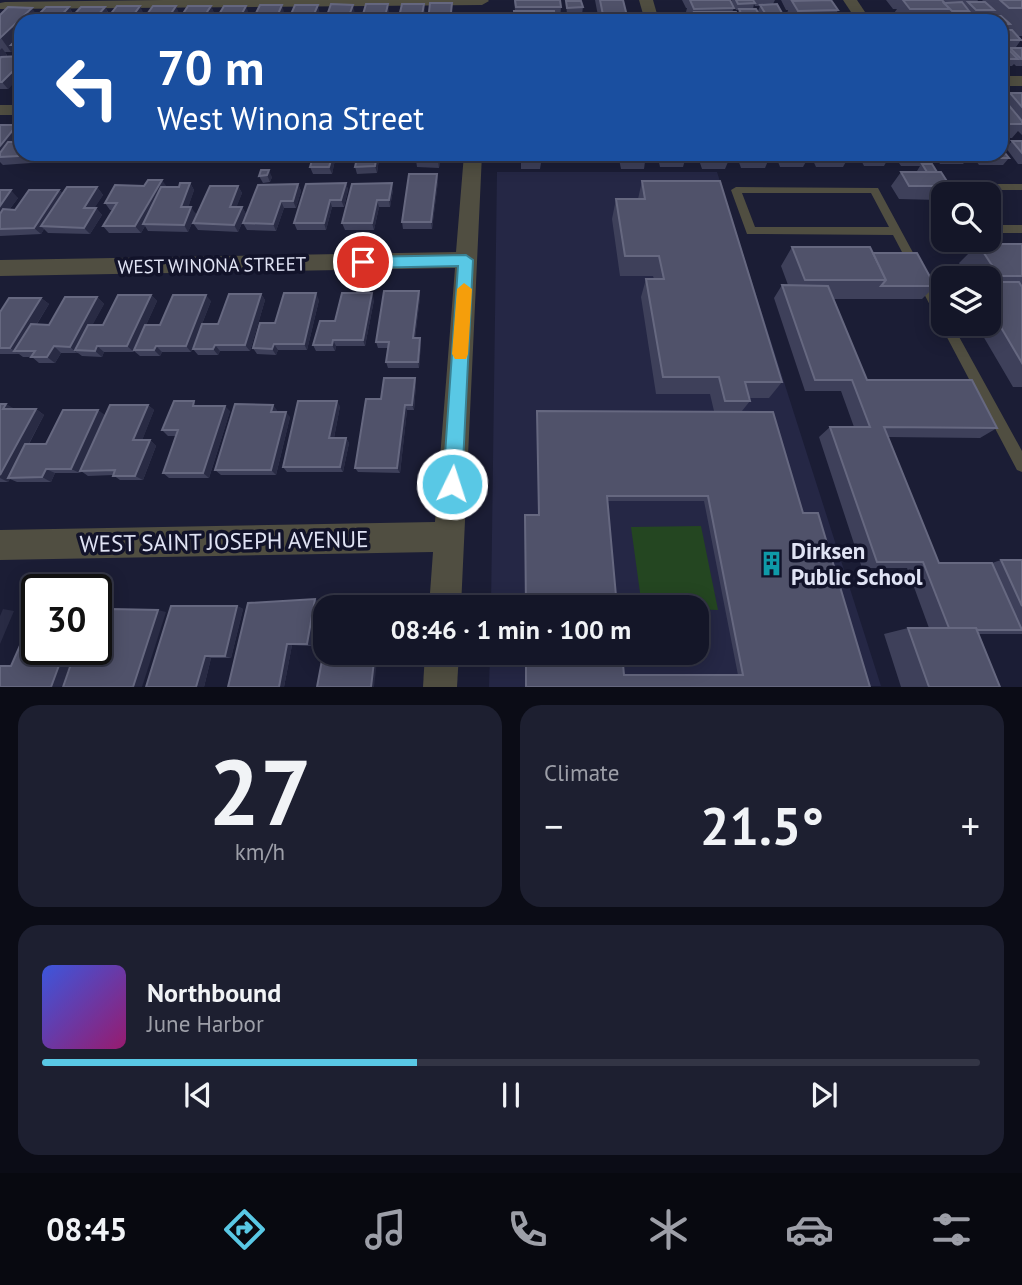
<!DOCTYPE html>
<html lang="en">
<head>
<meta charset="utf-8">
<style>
	body { margin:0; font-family:"PT Sans",sans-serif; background:#1d1f30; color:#f1f3f6; height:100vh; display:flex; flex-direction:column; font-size:26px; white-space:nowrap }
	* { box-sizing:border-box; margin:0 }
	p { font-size:23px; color:#9d9fa8 }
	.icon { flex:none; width:38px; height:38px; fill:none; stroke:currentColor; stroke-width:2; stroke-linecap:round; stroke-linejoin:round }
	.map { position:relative; height:687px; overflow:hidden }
	.details { display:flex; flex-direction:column; gap:18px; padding:18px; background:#0b0c16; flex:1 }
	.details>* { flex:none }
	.banner { position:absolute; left:14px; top:14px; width:994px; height:147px; border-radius:21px; box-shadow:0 4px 18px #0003,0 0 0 2px #333545; background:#1a4fa0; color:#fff; overflow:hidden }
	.tools { position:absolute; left:931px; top:182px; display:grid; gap:14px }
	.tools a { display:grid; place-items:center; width:70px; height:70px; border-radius:14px; background:#141628; box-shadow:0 4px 18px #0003,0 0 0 2px #333545; font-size:35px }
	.speed { position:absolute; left:21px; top:574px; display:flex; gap:14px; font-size:35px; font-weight:700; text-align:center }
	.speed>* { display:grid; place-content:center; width:91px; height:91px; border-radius:50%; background:#141628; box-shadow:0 4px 18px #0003,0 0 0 2px #333545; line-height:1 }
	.speed .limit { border:4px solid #111; border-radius:10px; background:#fff; color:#111 }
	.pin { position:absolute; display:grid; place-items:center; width:60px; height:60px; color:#fff; margin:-30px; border:4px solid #fff; border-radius:50%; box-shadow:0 2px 7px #0007 }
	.me { position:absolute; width:77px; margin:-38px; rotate:4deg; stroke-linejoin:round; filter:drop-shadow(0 0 5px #0008) }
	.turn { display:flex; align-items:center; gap:24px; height:147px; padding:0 28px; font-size:32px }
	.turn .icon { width:91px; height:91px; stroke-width:2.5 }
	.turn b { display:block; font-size:49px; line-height:60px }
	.big { font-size:52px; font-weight:600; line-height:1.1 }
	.details .tile { flex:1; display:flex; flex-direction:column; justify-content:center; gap:10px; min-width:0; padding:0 24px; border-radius:21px; background:#1d1f30 }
	.details .dial { align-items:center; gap:0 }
	.dial b { font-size:91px; line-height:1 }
	.song { display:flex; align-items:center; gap:21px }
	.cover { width:84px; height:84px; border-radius:10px; background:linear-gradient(135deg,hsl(230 70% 55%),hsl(320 70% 35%)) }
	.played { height:7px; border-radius:4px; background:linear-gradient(90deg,#59c8e5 40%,#333545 40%) }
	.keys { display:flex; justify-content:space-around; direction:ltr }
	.heat { display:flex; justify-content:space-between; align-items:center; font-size:38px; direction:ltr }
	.details .tiles { flex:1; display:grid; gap:18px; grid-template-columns:1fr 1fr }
	.tile:last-child { grid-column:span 2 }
	.trip { position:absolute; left:313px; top:595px; width:396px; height:70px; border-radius:21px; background:#141628; box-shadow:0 4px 18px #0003,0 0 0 2px #333545; font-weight:600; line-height:70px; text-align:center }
	.dock { display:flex; height:112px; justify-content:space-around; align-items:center; background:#080910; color:#9d9fa8 }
	.dock .icon { width:49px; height:49px }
	.dock .current { color:#59c8e5 }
	.dock b { font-size:32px; color:#f1f3f6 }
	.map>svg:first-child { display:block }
</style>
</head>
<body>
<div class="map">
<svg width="1022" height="687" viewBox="0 0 1022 687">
	<rect width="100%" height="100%" fill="#1b1d35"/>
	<path fill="#252745" d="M497,172H717L881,686L489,687L490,653H696V607H491Z"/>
	<path fill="#244621" d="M701,526L718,610L642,607L631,527Z"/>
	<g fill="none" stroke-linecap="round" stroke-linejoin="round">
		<g fill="#504e41" fill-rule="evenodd">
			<path d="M948,184H1022V190H956L958,194H948L943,187Z"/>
			<path d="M736,187L878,188L943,308V324H952L1022,451V472L1017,470L893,235L747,234L731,190ZM742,193H871L889,227H755Z"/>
			<rect x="989" y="225" width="33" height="8"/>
		</g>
		<g fill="#504e41" fill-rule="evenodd">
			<path d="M163,0H488L489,1L482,5L0,9V3L5,2Z"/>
			<path d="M639,0H653L659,21H645Z"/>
			<path d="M843,0H857L871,21H857Z"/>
			<rect x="1001" y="76" width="21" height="10"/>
			<rect x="0" y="105" width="21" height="10"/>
			<path d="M464,154H482L461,607H429L433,552L0,560V530L435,522L455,268L0,276V260L456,252Z"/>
			<path d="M425,653H459L457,687H423Z"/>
		</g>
	</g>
	<g fill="#3e405a" fill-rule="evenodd">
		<path d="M514,0H560L561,7L560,20L514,21V11H515Z"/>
		<path d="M595,0H620L628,21H599Z"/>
		<path d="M682,0H730L734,8L732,12L737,15L739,10H736L732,2V0H775L773,4L782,13L780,19L785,21H766L767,20H762L761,18L760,21H690L686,12L687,8H686ZM754,4L755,6H760L758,11L753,9Z"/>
		<path d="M781,0H831L838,10L836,14L845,21H791L787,14L788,10H786Z"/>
		<path d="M886,0H978L977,2H984L982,0H1022V36H1018L1021,39H1022V42L1021,40L1016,47H1001V21H901L894,13L897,9H893Z"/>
		<path d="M566,1L583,7L582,14L567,15Z"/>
		<path d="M211,6L216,18L251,19L21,21V52H16L14,49L11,52H5L7,55L6,57L21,56V75L8,89H0V15L37,16L69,7L74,15L105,7L110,15L181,17Z"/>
		<path d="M1001,48L1009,50L1010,48H1022V66H1016L1014,64L1012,66H1001Z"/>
		<path d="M1010,93H1022V135L1018,131L1012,138H1001V96L1004,100Z"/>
		<path d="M0,125H17L21,130V134L15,142L21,154H50L44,162L3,165L0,162Z"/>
		<path d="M1012,141H1022V164H1018L1006,148Z"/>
		<path d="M50,154H224L221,159L182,162L180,157L178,160L138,163L135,158L133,161L92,163L90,160L88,163H71L66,157H53Z"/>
		<path d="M225,154H313L312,157H290L289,162L271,163L268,156L244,157L242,160H228Z"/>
		<path d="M314,154H354V156H334L335,160L332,174H313L310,167Z"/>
		<path d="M358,154H399L398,155L379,156V159L377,173L357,174L355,167Z"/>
		<path d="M415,154H441L439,168L417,167Z"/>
		<path d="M521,154H572L571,163H541L540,169H521Z"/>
		<path d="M618,154H644L645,162L644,169H621Z"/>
		<path d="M657,154H684L685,160L683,167H660Z"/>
		<path d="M697,154H725L728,162L725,169H702Z"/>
		<path d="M736,154H765L768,161L765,168H741Z"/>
		<path d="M775,154H804L807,160L803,167H780Z"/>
		<path d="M810,154H844L847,160L843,167H816Z"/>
		<path d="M858,154H886L888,159L884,166H864Z"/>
		<path d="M893,154H926L929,159L926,164L937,172L950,186L938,200L899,199L891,186L901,172H917V171L920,166H901Z"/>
		<path d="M933,154H967L969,157L963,164H940Z"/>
		<path d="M971,154H1001L1009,158L1003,165H979Z"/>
		<path d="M261,170L272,177L270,182L263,183L259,176Z"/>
		<path d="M437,174L438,181L432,229H403L402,222Z"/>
		<path d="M642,181L782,382L769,398H749L750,401L742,411L803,513L870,687L624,675H738L704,501H607L617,607L539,515L537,411H714L710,394H656L641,297L646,279H654L653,276H620L612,219L616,199H638Z"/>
		<path d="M190,183L194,190L188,207L196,214L188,232L148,231L145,226L141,233H109L103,226L113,210H110L105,203L167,187H179Z"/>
		<path d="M346,183L348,190L344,207H332L326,230H297L294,223Z"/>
		<path d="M298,184L301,191L296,208H284L276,231L247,230L243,223Z"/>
		<path d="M238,186L242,193L236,207H242L246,214L238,232L198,230L193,223Z"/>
		<path d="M97,187L103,195L94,208H96L102,215L90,234L48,233L44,229L41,234L0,236V190L18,198L9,210H15L59,190L63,194Z"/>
		<path d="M393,190L390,207H379L374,230H345L342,223Z"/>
		<path d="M978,244H1022V387H1013L976,324H989V278H968L959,263Z"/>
		<path d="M792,247L873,253L935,286L922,299H834L867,380L997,428L980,438L888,437L939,563H992L1001,560H1022V634H978L1000,687H901L884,634L908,628H929L907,568H862L819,437L830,427H854L841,391H805L774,298L782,285H788L781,266Z"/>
		<path d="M419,291L420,297L415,338L421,344L419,368H388L386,362L388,348H378L376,342Z"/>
		<path d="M261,294L265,300L250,351H220L218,355H198L193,349L218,324Z"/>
		<path d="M151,295L157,301L146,325H160L211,301L191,352H162L160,356H140L134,351V352H104L102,357L82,356L78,353H61L55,363H39L32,357H23L19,354H0V312L41,298L49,304L37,324L49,325L97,297L104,304L92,325H103Z"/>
		<path d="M319,300L307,350H278L276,355L257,354L253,348L275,323Z"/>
		<path d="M374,300L365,346H336L335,351H316L313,345L335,321Z"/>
		<path d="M415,378L416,384L414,410H407L400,473L358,472L355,468L381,399Z"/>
		<path d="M0,404L15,409H36L44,415L29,444H46L105,415L148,405L154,410L142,440H150L156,446L143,480H120L113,475L88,476L81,471L80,473H55L51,482H17L10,479L8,482H0Z"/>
		<path d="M200,406L230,411L209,478H169L163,473L176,436H168L162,430Z"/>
		<path d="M340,406L334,438H346L349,443L343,472H287L283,467Z"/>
		<path d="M277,410V412L290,417L276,475H221L215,470Z"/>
		<path d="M319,601L312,646L292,645L284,687H228Z"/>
		<path d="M237,606L243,609L231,658H211L204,687H146Z"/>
	</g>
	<g fill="#292b44">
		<path d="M452,3L453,21H450Z"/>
		<path d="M388,4L390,18V21H384Z"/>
		<path d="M424,4L426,17L425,21H421Z"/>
		<path d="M282,5L286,19L285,21H275Z"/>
		<path d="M318,5L321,19L320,21H311Z"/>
		<path d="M353,5L356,18L355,21H347Z"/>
		<path d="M140,6L147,20V21H129Z"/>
		<path d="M176,6L182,20L181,21H166Z"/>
		<path d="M211,6L217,19L216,21H201Z"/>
		<path d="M246,6L251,19L250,21H238Z"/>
		<path d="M69,7L77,21H56Z"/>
		<path d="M105,7L112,20V21H93Z"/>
		<path d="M32,8L41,21H21V42L11,45L14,49L11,52L1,38Z"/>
		<path d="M2,48L7,55L0,63V50Z"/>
		<path d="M16,68L21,75L8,89L2,82Z"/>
		<path d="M17,125L21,130V134L3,157H0V146Z"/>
		<path d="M38,154H50L44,162L38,155Z"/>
		<path d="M83,154H93L87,156L90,160L88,163L82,156Z"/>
		<path d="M129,154H137L133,155L135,158L133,161Z"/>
		<path d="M174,154H181L178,155L180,157L178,160Z"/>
		<path d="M286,154H289L290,157L289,162Z"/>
		<path d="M333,154L335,160L332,174L329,167Z"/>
		<path d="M377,154L379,159L377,173L375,166Z"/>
		<path d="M437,154H441L439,168Z"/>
		<path d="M269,170L272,177L270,182L267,175Z"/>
		<path d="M437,174L438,181L432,229L431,222Z"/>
		<path d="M162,180L167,187L143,224L145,226L141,233L135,226Z"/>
		<path d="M190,183L194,190L186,214L181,207Z"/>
		<path d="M346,183L348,190L344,207L341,200Z"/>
		<path d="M392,183L393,190L390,207L389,200Z"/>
		<path d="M298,184L301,191L296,208L293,201Z"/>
		<path d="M238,186L242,193L234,214L230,207Z"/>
		<path d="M97,187L103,195L90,215L84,208Z"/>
		<path d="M11,190L18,198L0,222V206Z"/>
		<path d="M59,190L65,197L41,226L44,229L41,234L34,228Z"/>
		<path d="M330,200L332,207L326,230L324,223Z"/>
		<path d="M377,200L379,207L374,230L372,223Z"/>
		<path d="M281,201L284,208L276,231L273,224Z"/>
		<path d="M191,207L196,214L188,232L184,225Z"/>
		<path d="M242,207L246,214L238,232L234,225Z"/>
		<path d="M96,208L102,215L90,234L84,228Z"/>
		<path d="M419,291L420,297L414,344L413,338Z"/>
		<path d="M316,293L319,300L307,350L304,344Z"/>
		<path d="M372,293L374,300L365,346L363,340Z"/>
		<path d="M261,294L265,300L250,351L245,345Z"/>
		<path d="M151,295L157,301L134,352L127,346Z"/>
		<path d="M206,295L211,301L191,352L186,346Z"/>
		<path d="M97,297L104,304L79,350H75L77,353L70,347Z"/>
		<path d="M41,298L49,304L20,351H14L19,354L10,348Z"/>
		<path d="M420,338L421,344L419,368L418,362Z"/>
		<path d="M333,340L336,346L335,351L332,345Z"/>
		<path d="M274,344L278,350L276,355L272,349Z"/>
		<path d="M215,345L220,351L218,355L213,349Z"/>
		<path d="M54,346L61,353L55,363L47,357Z"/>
		<path d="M97,346L104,352L102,357L95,351Z"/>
		<path d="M156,346L162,352L160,356L154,350Z"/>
		<path d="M415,378L416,384L414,410L412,405Z"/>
		<path d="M337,401L340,406L333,443L329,438Z"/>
		<path d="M6,404L15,409H3Z"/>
		<path d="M148,405L154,410L140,446L133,440Z"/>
		<path d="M273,405L277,410L275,418L271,412Z"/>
		<path d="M405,405L407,410L400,473L397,468Z"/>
		<path d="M225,406L230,411L209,478L203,473Z"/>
		<path d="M36,409L44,415L11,477L8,478L10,479L8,482L0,478V475Z"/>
		<path d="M98,410L105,415L80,473L71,469Z"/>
		<path d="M286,412L290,417L276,475L271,470Z"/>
		<path d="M346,438L349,443L343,472L340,467Z"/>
		<path d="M150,440L156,446L143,480L135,476Z"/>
		<path d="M46,469L55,473L51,482L42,477Z"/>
		<path d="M382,597L385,600L384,607H381Z"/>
		<path d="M315,599L319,601L312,646L307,644Z"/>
		<path d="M237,606L243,609L231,658L225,656Z"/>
		<path d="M3,609L14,611L0,644V616Z"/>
		<path d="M158,610L166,612L142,687H133Z"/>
		<path d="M287,644L292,645L284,687H279Z"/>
		<path d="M65,649H76L62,687H51Z"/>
		<path d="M375,653H378L374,687H371Z"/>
		<path d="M205,656L211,658L204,687H196Z"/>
	</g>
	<g fill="#50526a" stroke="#666880" stroke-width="2">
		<path d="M515,0H560L561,7H516Z"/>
		<path d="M600,0H623L628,20H604Z"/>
		<path d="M690,0H730L734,8L694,9Z"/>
		<path d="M736,0H753L755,3L738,4Z"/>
		<path d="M831,0L838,10L798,11L792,1Z"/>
		<path d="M903,0H942L950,9H910Z"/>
		<path d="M1000,0H1022V8H1009Z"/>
		<path d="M566,1H581L583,7L567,8Z"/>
		<path d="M962,2L969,11H952L944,3Z"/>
		<path d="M968,2H985L994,10H976Z"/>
		<path d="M430,3H452L450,21H428Z"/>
		<path d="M331,4L353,5L347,21H325Z"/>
		<path d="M366,4H388L384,21H361Z"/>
		<path d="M402,4H424L421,21H398Z"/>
		<path d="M777,4L782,13H765L760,5Z"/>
		<path d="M260,5H282L275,21H252Z"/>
		<path d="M295,5H318L311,21H288Z"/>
		<path d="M117,6H140L129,21H105Z"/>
		<path d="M153,6H176L166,21H142Z"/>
		<path d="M188,6H211L201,21H178Z"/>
		<path d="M224,6H246L238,21H215Z"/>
		<path d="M8,7L32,8L0,38V15Z"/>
		<path d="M46,7H69L56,21H32Z"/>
		<path d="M81,7H105L93,21H68Z"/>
		<path d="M739,9H756L761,18H743Z"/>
		<path d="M514,11H554L555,21H515Z"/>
		<path d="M694,12H736L740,21H697Z"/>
		<path d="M913,13H953L961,21H920Z"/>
		<path d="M841,14L845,21H804L800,15Z"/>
		<path d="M566,15H583L584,21H567Z"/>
		<path d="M958,16H975L980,21H962Z"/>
		<path d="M981,16H1001L1010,24L1001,25V21H986Z"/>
		<path d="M767,19H783L785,21H769Z"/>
		<path d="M1001,30H1012L1021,40H1003L1001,37Z"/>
		<path d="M20,36H21V45H11Z"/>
		<path d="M1001,48H1007L1018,59H1001Z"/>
		<path d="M1010,48H1022V59H1021Z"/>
		<path d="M21,56V68H16L2,82H0V59L1,57Z"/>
		<path d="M1010,93H1022V107Z"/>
		<path d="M1001,96L1022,121V124H1001Z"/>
		<path d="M0,125H17L0,146Z"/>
		<path d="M21,140V154H38V155L0,157V153L8,142H19Z"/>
		<path d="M1012,141H1022V153Z"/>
		<path d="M1001,148L1009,158H985L983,154H1001Z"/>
		<path d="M67,154H83L82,156H66Z"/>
		<path d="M88,154H127L87,156Z"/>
		<path d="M134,154H160L133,155Z"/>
		<rect x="268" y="154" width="18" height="1"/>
		<path d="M314,154H333L329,167H310Z"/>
		<path d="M358,154H377L375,166L355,167Z"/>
		<rect x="521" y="154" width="20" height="1"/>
		<path d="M621,154H644L645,162H622Z"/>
		<path d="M660,154H684L685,160H662Z"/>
		<path d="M701,154H725L728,162H704Z"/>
		<path d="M742,154H765L768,161H744Z"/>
		<path d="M781,154H804L807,160H784Z"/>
		<path d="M817,154H844L847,160H820Z"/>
		<path d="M866,154H886L888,159H869Z"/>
		<path d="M903,154H926L929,159H906Z"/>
		<path d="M944,154H967L969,157H946Z"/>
		<path d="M922,164H932L937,172H927Z"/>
		<path d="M261,170H269L267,175L259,176Z"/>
		<path d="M901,172H941L950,186H909Z"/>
		<path d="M409,174H437L431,222H402Z"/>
		<path d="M148,180H162L135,226H103L117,203H105L115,185L144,186Z"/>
		<path d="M642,181H720L782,382H745L750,401H725L719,377H663L646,279H664L659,256H625L616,199H645Z"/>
		<path d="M180,183H190L181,207H191L184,225L143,224L161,187H179Z"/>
		<path d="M346,183L341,200H330L324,223H294L306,184Z"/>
		<path d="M392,183L389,200H377L372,223H342L352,184Z"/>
		<path d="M298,184L293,201H281L273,224L243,223L258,185Z"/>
		<path d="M210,186H238L230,207H242L234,225L193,223Z"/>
		<path d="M67,187H97L84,208H96L84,228L41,226Z"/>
		<path d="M0,190H11L0,206Z"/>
		<path d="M29,190H59L34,228L0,229V214L3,209L15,210Z"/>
		<path d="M978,244H1022V276H999Z"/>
		<path d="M792,247H870L886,280H805Z"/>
		<path d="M873,253H917L935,286H881L886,280Z"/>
		<path d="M989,282H1019L1022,287V363L989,307Z"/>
		<path d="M782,285L828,286L867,380H972L997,428L884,427L939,563H992L1022,630H977L976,628H949L923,562H877L830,427H870L852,380H815Z"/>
		<path d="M384,291H419L413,338H420L418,362H386L389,342H376Z"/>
		<path d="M284,293H316L304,344H274L272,349L253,348L260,323H275Z"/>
		<path d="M342,293H372L363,340H333L332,345H313L320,321H335Z"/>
		<path d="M229,294H261L245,345H215L213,349H193L202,324H218Z"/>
		<path d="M118,295H151L127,346H97L95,351L75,350L88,325H103Z"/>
		<path d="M173,295H206L186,346H156L154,350H134L145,325H160Z"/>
		<path d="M65,297H97L70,347L54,346L47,357H31L35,351H14L31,324L49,325Z"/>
		<path d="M9,298H41L10,348H0V312Z"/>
		<path d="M384,378H415L412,405H405L397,468H355L366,399H381Z"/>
		<path d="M174,401H194L193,406H225L203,473H163L178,430H162Z"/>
		<path d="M298,401H337L329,438H346L340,467H283Z"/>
		<path d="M0,404H6L3,409H36L0,475Z"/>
		<path d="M235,404L273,405L271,412H286L271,470H215Z"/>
		<path d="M110,405H148L133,440H150L135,476H113L115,470L80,471Z"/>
		<path d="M63,410H98L71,469H46L42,477L8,478L25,444H46Z"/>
		<path d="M537,411L773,412L803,513H818L870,687H526V653H622L624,675H743L708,496H607L617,607H526L525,515H539Z"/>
		<path d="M1001,560H1022V606Z"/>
		<path d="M333,597H382L381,607H331Z"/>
		<path d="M315,599L307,644H287L279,687H228L248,603Z"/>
		<path d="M171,606H237L225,656H205L196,687H146Z"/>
		<path d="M37,607V649H65L51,687H0V666H11Z"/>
		<path d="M111,609L158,610L133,687H63L71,664H91Z"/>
		<path d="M908,628H976L1000,687H929Z"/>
		<path d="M326,639V653H375L371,687H317Z"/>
	</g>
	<path fill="#59c8e5" stroke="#3a8295" stroke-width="2" d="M466,255L473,260L462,484L459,490L452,493L446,490L443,484L458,266L363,268L356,262L363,257Z"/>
	<path fill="#f59e0b" d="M464,283L472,289L468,354L466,359H455L452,354L457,289Z"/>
	<defs>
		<symbol id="building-bare" viewBox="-9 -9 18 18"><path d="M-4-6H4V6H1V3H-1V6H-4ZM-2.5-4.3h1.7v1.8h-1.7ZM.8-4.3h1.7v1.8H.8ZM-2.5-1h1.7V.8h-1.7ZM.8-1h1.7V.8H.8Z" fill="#0f9aa8" stroke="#12132a" stroke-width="2.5" paint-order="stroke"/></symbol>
	</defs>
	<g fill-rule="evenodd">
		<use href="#building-bare" x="754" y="546" width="35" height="35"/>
	</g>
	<g text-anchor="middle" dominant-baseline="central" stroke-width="7" stroke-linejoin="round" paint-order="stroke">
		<g font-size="19" fill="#e0e3f4" stroke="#12132a">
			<text transform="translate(212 265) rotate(-1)">WEST WINONA STREET</text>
		</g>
		<g font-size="23" fill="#e0e3f4" stroke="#12132a">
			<text transform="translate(224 541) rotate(-1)">WEST SAINT JOSEPH AVENUE</text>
		</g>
		<g font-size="23" font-weight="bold" fill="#e0e3f4" stroke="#12132a" text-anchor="start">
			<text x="791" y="550">Dirksen<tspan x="791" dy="26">Public School</tspan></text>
		</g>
	</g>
</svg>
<div class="tools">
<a><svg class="icon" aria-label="search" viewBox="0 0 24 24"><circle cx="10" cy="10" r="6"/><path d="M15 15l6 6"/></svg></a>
<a><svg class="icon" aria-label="layers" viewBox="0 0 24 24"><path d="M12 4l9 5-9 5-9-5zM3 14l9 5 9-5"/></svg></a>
</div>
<div class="speed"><div class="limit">30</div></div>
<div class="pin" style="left:363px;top:262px;background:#d93025"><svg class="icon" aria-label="arrive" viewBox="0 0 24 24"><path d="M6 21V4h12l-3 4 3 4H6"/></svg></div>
<svg class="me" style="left:452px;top:484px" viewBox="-20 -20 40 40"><circle r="17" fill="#59c8e5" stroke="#fff" stroke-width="3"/><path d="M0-11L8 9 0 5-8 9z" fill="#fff"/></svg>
<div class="trip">08:46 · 1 min · 100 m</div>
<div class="banner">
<div class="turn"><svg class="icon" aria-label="left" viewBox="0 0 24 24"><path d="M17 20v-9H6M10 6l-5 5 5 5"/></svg><div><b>70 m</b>West Winona Street</div></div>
</div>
</div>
<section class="details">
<div class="tiles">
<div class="tile dial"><b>27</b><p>km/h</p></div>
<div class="tile"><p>Climate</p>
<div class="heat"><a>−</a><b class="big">21.5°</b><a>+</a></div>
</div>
<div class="tile">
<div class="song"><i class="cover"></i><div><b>Northbound</b><p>June Harbor</p></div></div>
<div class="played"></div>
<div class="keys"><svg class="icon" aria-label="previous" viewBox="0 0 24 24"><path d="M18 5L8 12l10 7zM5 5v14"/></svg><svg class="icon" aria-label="pause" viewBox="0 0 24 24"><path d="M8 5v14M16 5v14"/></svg><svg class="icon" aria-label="next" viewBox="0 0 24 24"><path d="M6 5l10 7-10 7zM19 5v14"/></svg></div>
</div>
</div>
</section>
<nav class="dock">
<b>08:45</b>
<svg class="icon current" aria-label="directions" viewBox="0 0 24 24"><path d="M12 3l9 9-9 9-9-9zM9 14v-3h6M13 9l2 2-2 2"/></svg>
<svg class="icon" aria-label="music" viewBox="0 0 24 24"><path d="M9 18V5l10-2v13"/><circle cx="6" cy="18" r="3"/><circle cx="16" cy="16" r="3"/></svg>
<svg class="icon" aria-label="phone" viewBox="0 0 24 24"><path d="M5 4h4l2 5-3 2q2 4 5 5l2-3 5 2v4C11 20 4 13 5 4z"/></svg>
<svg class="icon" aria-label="climate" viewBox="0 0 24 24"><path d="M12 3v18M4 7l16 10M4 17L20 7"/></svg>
<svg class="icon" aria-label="car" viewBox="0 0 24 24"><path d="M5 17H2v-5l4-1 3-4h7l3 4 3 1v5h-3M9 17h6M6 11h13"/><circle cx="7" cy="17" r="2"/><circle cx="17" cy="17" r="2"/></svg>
<svg class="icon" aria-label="filters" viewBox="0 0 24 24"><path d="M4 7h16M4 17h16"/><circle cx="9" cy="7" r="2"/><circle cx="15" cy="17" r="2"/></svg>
</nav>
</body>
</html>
